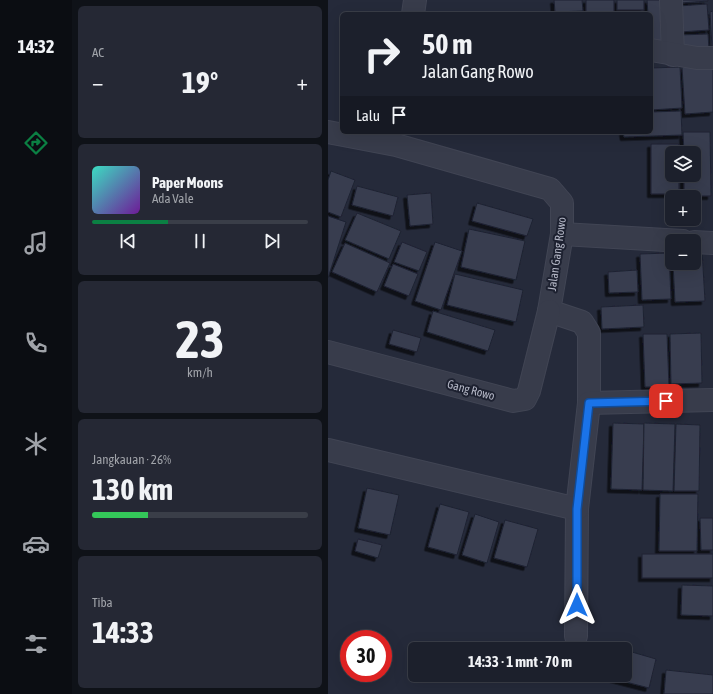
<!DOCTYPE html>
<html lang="id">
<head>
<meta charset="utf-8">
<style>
	body { margin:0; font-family:"Asap Condensed",sans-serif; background:#252834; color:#f1f3f6; height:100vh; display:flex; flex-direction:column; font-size:15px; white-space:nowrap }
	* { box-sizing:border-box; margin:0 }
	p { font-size:13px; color:#a0a3a9 }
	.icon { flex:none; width:22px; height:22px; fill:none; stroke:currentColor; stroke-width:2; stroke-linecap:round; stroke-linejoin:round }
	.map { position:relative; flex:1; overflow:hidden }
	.sheet { display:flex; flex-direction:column; gap:6px; padding:6px; background:#0f1218; width:256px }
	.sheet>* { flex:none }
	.guide { position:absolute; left:12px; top:12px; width:313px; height:122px; border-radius:6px; box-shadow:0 4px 16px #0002,0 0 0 1px #3a3e48; background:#1c202c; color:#f1f3f6; overflow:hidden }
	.fabs { position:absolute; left:337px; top:146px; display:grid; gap:8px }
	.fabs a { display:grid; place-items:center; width:36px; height:36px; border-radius:6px; background:#1c202c; box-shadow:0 4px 16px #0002,0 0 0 1px #3a3e48; font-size:20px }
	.speed { position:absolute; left:12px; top:630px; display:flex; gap:8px; font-size:20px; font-weight:700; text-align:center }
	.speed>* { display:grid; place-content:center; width:52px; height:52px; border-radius:50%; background:#1c202c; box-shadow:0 4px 16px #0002,0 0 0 1px #3a3e48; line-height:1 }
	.speed .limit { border:6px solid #d22; background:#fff; color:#111 }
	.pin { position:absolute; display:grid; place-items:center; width:34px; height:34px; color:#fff; margin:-17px; border-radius:8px; box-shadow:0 2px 6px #0006 }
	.me { position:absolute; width:44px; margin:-22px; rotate:0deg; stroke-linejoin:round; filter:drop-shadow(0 0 3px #0008) }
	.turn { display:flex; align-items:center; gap:14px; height:84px; padding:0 16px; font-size:18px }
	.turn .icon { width:52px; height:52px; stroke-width:2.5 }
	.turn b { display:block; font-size:28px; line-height:34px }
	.then { display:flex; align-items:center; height:38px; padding:0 16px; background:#0003; gap:8px; font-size:15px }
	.big { font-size:30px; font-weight:700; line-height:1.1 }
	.sheet .widget { flex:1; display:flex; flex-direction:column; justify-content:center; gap:6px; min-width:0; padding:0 14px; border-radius:6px; background:#252834 }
	.sheet .dial { align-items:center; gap:0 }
	.dial b { font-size:52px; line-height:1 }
	.song { display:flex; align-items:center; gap:12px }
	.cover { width:48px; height:48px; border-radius:6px; background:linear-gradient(135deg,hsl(170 70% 55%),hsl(280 70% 35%)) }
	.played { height:4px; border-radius:2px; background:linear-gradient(90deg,#0b8043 35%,#3a3e48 35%) }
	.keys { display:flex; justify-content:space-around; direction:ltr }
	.heat { display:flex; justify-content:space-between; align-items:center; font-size:22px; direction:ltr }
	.charge { height:6px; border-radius:3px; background:linear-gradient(90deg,#34c759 26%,#3a3e48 0) }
	.trip { position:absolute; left:80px; top:642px; width:224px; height:40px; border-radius:6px; background:#1c202c; box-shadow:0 4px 16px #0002,0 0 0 1px #3a3e48; font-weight:700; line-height:40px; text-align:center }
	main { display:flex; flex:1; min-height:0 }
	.tabs { display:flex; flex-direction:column; width:72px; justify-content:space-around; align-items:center; background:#0b0d12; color:#a0a3a9 }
	.tabs .icon { width:28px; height:28px }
	.tabs .current { color:#0b8043 }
	.tabs b { font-size:18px; color:#f1f3f6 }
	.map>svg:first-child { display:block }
</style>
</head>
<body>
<main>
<nav class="tabs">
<b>14:32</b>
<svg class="icon current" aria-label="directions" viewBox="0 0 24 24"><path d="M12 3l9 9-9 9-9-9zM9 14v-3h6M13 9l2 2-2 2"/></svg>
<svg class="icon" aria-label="music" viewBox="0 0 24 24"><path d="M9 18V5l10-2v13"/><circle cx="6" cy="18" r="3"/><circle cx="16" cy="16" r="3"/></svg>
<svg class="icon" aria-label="phone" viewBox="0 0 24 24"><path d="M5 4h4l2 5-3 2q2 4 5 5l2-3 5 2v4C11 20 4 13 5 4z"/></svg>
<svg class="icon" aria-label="climate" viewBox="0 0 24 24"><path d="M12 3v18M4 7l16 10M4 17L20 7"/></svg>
<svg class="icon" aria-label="car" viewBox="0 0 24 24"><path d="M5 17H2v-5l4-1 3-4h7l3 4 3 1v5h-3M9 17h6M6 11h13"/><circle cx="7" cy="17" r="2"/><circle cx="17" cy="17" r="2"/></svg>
<svg class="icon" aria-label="filters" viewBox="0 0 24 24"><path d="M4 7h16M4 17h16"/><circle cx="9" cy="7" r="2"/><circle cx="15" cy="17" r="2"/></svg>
</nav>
<section class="sheet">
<div class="widget"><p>AC</p>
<div class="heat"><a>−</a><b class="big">19°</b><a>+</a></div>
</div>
<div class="widget">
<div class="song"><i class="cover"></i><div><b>Paper Moons</b><p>Ada Vale</p></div></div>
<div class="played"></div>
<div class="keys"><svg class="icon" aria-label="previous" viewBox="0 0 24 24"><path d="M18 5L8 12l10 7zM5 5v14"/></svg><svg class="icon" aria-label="pause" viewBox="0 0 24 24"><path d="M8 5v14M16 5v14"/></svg><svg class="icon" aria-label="next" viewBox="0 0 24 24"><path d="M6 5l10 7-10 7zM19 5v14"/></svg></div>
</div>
<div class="widget dial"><b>23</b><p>km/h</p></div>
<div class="widget"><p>Jangkauan · 26%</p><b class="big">130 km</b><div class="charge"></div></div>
<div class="widget"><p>Tiba</p><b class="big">14:33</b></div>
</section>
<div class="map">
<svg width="385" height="694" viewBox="0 0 385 694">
	<defs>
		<filter id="shadow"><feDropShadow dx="-3.5" dy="3.5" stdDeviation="0" flood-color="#0009"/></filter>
	</defs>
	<rect width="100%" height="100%" fill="#252a3a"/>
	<g fill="#373d50" stroke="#1f2332" filter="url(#shadow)">
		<path d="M226,0H254L255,11L227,12Z"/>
		<path d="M258,0H286V13L258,14Z"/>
		<rect x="289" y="0" width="27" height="10"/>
		<path d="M319,0H334L335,41H323V14H320Z"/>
		<path d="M352,0H380V1L352,3Z"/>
		<path d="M379,4L381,30L352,32L351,6Z"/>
		<path d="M385,11V47H384L382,12Z"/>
		<path d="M380,34L381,50L352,51V35Z"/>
		<path d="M385,65V112L357,114L354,67Z"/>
		<path d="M352,67L354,108L323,110V68Z"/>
		<path d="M353,111L354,135L296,137L295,132H323V112Z"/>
		<path d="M355,132H382L383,196H356V175H366V153H356Z"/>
		<path d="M323,144H351V153H344V175H351V194H323Z"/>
		<path d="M3,171L27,180L13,217L0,212V180Z"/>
		<path d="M29,186L70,197L65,216L24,205Z"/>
		<path d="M103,193L105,224L82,226L79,195Z"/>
		<path d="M149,203L205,219L199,236L144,221Z"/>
		<path d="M29,213L73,231L61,259L17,240Z"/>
		<path d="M0,216L18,222L0,278Z"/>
		<path d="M141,229L197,241L188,280L133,267Z"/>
		<path d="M74,242L99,252L91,271L66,262Z"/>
		<path d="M107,242L134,251L113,310L87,301Z"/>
		<path d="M17,243L62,263L49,292L4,272Z"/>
		<path d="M374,250L377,301L347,302L345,263H366V251Z"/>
		<path d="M341,253L343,299L314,300L312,254Z"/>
		<path d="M65,264L90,274L81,296L56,286Z"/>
		<path d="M309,270L310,292L281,293L280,272Z"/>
		<path d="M127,274L195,290L188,322L119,305Z"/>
		<path d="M315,305L316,327L274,329L273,307Z"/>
		<path d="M105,311L167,330L160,351L99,332Z"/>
		<path d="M65,330L93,338L89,352L61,344Z"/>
		<path d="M373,333L374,383L343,384L342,334Z"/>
		<path d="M315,334H339L341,387H317Z"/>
		<path d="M285,423L316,424L314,490L283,489Z"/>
		<path d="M316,423L347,424L345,491L315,490Z"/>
		<path d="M348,424L372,425L371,491H346Z"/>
		<path d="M39,488L71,495L62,535L30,528Z"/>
		<path d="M332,494H370L369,551H331Z"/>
		<path d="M112,504L141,512L129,555L100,547Z"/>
		<path d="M147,514L171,522L159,563L134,555Z"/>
		<path d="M372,518H385V550H373Z"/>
		<path d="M177,520L210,529L199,567L166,558Z"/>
		<path d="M30,539L54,545L50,558L27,551Z"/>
		<rect x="314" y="554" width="71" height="24"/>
		<path d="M354,585L385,586V616L353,615Z"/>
		<path d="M297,650L328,659L321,688L275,676L297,675Z"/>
		<path d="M338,670L385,675V694H336Z"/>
	</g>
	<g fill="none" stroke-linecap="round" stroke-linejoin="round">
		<defs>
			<g id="street">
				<path d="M343,0L345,55"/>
				<path d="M85,14L87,0"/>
				<path d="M323,50L369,58H385"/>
				<path d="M0,132L68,145L222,189L234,203V234L221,311L254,322L261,333V403L249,509L248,636"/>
				<path d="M234,234L355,241"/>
				<path d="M366,242L385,243"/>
				<path d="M0,352L185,401L197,399L201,391L221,311"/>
				<path d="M261,403L385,400"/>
				<path d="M0,450L249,509"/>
			</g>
		</defs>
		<use href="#street" stroke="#414554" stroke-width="24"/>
		<use href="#street" stroke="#383c4b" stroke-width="22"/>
	</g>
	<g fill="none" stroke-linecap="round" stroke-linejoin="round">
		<defs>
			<path id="route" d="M249,605V509L261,403L338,401"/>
		</defs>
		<use href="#route" stroke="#114b97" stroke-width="10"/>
		<use href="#route" stroke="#1a73e8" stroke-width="7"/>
	</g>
	<g text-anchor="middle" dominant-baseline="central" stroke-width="4" stroke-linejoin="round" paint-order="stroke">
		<g font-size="12" fill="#b4b7c6" stroke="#1d2130">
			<text transform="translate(229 254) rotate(-82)">Jalan Gang Rowo</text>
			<text transform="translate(143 390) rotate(15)">Gang Rowo</text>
		</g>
	</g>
</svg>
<div class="fabs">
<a><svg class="icon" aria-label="layers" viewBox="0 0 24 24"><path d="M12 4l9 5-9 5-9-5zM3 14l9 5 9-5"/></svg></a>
<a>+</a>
<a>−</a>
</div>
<div class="speed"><div class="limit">30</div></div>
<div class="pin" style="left:338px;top:401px;background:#d93025"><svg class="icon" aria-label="arrive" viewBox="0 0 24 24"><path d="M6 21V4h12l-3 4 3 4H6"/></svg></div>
<svg class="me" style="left:249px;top:605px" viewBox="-20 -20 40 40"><path d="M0-17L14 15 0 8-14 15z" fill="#1a73e8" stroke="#fff" stroke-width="4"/></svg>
<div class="trip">14:33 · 1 mnt · 70 m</div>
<div class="guide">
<div class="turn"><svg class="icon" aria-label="right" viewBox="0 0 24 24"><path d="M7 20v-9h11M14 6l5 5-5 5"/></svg><div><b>50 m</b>Jalan Gang Rowo</div></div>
<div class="then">Lalu<svg class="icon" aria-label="arrive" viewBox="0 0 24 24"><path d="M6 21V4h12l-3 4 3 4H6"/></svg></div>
</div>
</div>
</main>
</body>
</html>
